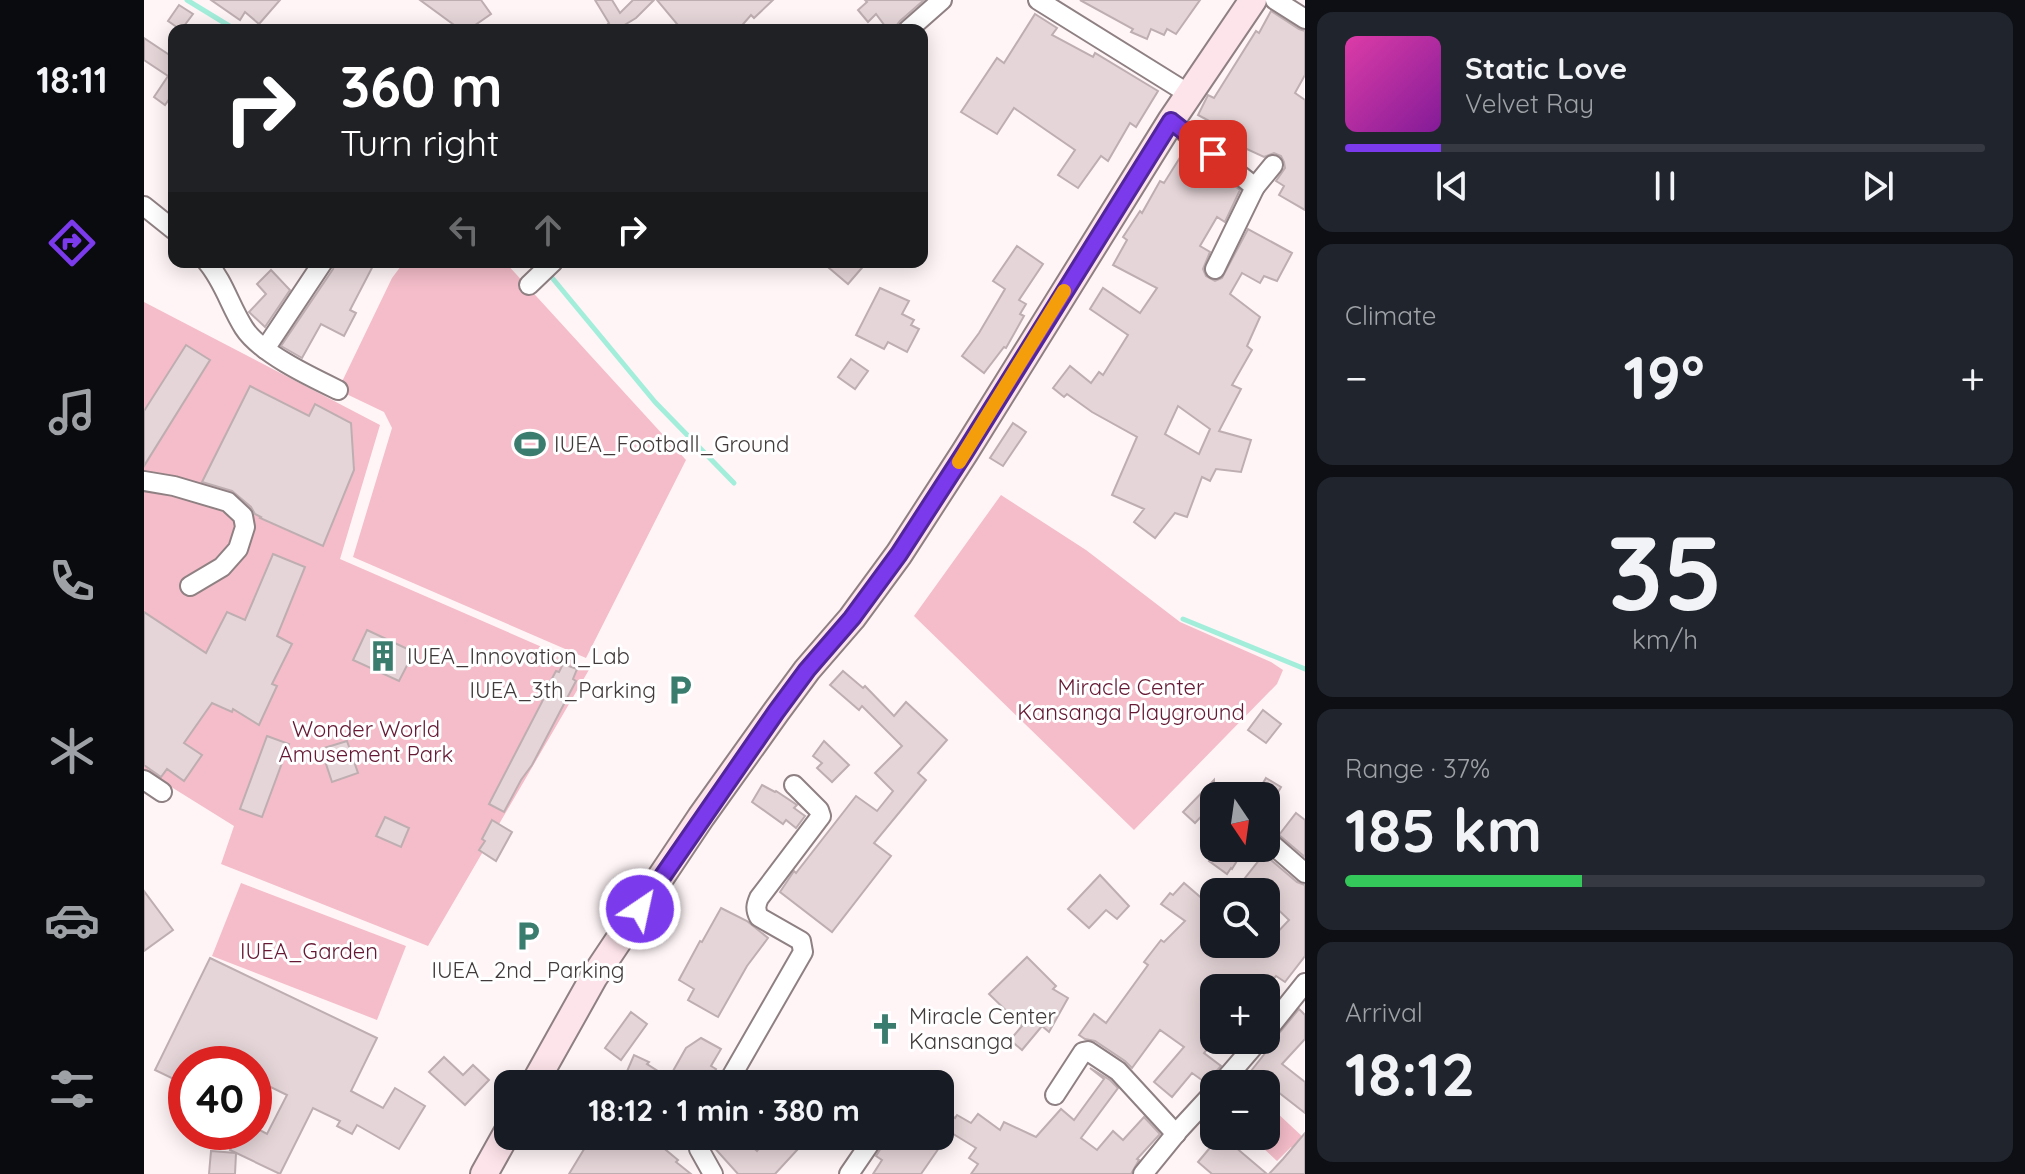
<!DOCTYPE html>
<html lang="en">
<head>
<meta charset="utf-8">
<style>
	body { margin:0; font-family:Quicksand,sans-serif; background:#20242c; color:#f1f3f6; height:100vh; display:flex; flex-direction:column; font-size:30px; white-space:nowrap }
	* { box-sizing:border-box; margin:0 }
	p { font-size:26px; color:#9ea1a6 }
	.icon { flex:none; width:44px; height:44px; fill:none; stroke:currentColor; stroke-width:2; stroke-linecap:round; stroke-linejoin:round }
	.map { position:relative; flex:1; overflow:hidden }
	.side { display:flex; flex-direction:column; gap:12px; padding:12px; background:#0d0f14; width:720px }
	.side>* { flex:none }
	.guide { position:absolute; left:24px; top:24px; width:760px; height:244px; border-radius:16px; box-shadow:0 4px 20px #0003; background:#202124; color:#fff; overflow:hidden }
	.needle { width:52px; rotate:167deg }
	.buttons { position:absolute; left:1056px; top:782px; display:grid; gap:16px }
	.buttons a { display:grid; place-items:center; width:80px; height:80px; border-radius:16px; background:#171b24; box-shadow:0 4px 20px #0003; font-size:40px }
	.speed { position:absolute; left:24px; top:1046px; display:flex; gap:16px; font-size:40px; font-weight:700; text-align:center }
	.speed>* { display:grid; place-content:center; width:104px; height:104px; border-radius:50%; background:#171b24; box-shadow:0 4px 20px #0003; line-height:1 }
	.speed .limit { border:12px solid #d22; background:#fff; color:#111 }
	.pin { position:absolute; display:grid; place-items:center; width:68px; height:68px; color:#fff; margin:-34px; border-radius:16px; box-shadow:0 4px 12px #0006 }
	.me { position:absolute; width:88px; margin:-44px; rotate:34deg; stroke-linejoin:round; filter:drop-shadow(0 0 6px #0008) }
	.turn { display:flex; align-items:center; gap:28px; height:168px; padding:0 40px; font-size:36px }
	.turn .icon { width:104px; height:104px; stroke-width:2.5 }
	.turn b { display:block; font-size:56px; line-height:68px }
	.lanes { display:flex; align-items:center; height:76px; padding:0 40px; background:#0003; justify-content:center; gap:40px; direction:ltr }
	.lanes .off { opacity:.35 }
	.big { font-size:60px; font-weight:700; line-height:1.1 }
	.side .card { flex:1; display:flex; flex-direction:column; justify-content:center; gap:12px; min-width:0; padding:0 28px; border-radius:16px; background:#20242c }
	.side .dial { align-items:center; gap:0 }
	.dial b { font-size:104px; line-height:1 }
	.song { display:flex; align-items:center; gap:24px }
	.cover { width:96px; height:96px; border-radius:12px; background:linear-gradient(135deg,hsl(320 70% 55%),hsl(290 70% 35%)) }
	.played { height:8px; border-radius:4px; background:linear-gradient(90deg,#7c3aed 15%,#363941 15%) }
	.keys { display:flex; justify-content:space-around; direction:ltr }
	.heat { display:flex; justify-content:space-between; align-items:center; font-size:44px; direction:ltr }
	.charge { height:12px; border-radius:6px; background:linear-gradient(90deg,#34c759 37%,#363941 0) }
	.trip { position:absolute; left:350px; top:1070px; width:460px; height:80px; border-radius:16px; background:#171b24; box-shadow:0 4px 20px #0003; font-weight:700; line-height:80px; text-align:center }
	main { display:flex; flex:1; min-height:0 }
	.tabs { display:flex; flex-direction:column; width:144px; justify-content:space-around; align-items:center; background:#090b0e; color:#9ea1a6 }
	.tabs .icon { width:56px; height:56px }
	.tabs .active { color:#7c3aed }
	.tabs b { font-size:36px; color:#f1f3f6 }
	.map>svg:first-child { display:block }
</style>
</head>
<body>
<main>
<nav class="tabs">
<b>18:11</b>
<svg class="icon active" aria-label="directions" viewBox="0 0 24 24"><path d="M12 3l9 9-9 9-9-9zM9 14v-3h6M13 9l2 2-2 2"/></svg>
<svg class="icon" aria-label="music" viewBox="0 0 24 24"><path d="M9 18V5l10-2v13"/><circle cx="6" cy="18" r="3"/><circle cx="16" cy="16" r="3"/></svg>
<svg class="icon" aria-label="phone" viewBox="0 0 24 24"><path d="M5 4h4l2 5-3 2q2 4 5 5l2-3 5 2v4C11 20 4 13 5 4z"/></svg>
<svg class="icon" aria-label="climate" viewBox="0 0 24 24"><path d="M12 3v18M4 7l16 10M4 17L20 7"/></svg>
<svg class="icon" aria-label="car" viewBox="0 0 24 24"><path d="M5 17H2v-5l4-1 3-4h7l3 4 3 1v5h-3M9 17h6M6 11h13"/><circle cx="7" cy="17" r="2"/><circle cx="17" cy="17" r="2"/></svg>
<svg class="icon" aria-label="filters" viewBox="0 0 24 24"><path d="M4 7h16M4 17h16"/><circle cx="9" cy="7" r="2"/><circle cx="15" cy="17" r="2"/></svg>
</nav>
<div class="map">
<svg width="1161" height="1174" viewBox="0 0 1161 1174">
	<rect width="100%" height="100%" fill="#fff5f7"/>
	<g fill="#f4bdc9">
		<path d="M260,262H361L542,460L442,658L209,557L248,428L240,412L194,390L248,278Z"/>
		<path d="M0,302L236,425L196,559L446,668L284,946L77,864L90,826L0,770Z"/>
		<path d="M857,495L942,550L1036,622L1127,662L1139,670L1133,684L990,830L770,616Z"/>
		<path d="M97,883L262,946L233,1020L68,956Z"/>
		<path d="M1130,1110L1161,1139L1151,1150L1147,1147L1133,1161L1106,1136H1122V1118Z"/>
	</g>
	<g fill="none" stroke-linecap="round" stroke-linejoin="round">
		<g stroke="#a3eedb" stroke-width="5">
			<path d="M43,0L92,30"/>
			<path d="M395,262L511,402L590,483"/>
			<path d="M1039,619L1161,669"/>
		</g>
	</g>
	<g fill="#e5d5d8" stroke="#beaeb1" stroke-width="2" fill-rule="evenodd">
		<path d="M67,0H136L115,24L101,12L96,20Z"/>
		<path d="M276,0H337L347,14L324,30H317Z"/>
		<path d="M451,0H468L476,13L489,0H510L492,18L472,30H458L465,23Z"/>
		<path d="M513,0H629L610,18L607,15L594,30H538Z"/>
		<path d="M721,0H780L756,21L749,30H744L732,14L724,22L714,10L723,2Z"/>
		<path d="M936,0H1056L1032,34L1023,29L1020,35L1007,29L1003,39L987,32L989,29Z"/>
		<path d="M35,5L49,14L37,30L24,21Z"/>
		<path d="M1127,11L1155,29L1161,31V75L1151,93L1161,100V210L1135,195L1140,186L1132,181L1141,168L1140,162L1137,156L1130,153L1120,157L1094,145L1097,138L1054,115L1064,95L1070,98L1112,31L1115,33Z"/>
		<path d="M891,14L913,28L908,35L949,57L951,53L1014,91L992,127L986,123L964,161L957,156L934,188L914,175L931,150L870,108L853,134L817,112L853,58L860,63Z"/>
		<path d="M0,38L30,58V92L21,105L10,97L24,76L0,60Z"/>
		<path d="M1042,148L1096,190L1081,222L1073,217L1056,246L1066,252L1059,269L1062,276L1071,281L1078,278L1104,229L1148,253L1133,281L1120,276L1116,283L1098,273L1086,294L1116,317L1103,346L1108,350L1088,385L1097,389L1075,431L1107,440L1097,472L1072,469L1066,481L1058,477L1043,517L1031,513L1011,538L990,522L1000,509L968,495L993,437L948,412L923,394L920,397L909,388L926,366L947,383L955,372L959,375L984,335L946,309L959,288L996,313L1013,288L969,265L983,240L979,237L996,211L998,213L1016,181L1020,183ZM1034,406L1066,429L1055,454L1021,434Z"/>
		<path d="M873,246L899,264L875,300L882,304L876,314L880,316L862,348L860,347L840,373L818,356L835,333L861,289L849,281Z"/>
		<path d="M191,262H231L206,310L212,313L200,336L177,324L158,358L137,346L189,269Z"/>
		<path d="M678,262H723L704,284Z"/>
		<path d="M127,270L146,290L121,327L105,312L122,294L113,284Z"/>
		<path d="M736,288L765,301L758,314L770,320L767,325L775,329L763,352L744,342L740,349L712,335Z"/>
		<path d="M42,345L66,360L0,466V411Z"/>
		<path d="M707,359L724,371L711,389L694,377Z"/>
		<path d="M106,386L165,416L171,404L207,423L210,470L179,546L116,518L117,517L111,514L107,507L88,491L58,482Z"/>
		<path d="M869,423L882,432L859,466L846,458Z"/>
		<path d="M129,554L161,567L133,636L148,644L128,684L133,686L115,725L89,709L88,712L68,703L40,743L58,755L40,781L23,769L17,777L0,765V612L62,653L83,612L101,620Z"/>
		<path d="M223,630L270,652L255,681L209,660Z"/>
		<path d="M419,664L433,669L429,679L432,681L388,765L377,780L360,812L345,804L399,700L397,699L412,671L415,672Z"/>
		<path d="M699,671L719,688L721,686L750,716L762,702L803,740L774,773L782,780L730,843L747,856L688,932L636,892L650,871L652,873L712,796L733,811L749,791L731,773L758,746L718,706L715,710L686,685Z"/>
		<path d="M1119,710L1137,724L1122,743L1104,730Z"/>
		<path d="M123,736L145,744L118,817L96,809Z"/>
		<path d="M203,741L214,773L188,782L177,749Z"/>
		<path d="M680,741L705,765L688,782L673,768L678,763L669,756Z"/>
		<path d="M1122,778L1137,787L1127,804L1122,801V796L1112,795Z"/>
		<path d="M1070,780V803L1051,823L1039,812Z"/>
		<path d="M618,785L631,792L632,791L653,805L650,808L661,816L652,828L642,820L639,824L608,802Z"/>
		<path d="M1152,813L1161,820V857L1135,835Z"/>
		<path d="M241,817L265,828L257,847L232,836Z"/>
		<path d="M348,820L368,832L352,861L335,850L341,841L338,839Z"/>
		<path d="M1075,848H1101L1088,869L1087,868L1083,874L1065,861Z"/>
		<path d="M1120,854L1153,882L1161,885V956L1141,982L1132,976L1121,988H1097L1083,976L1074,988H1070V1041L1060,1053L1077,1066L1062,1083L1048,1073L1028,1097L1010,1082L1040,1047L1016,1030L988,1068L981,1061L951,1041L941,1039L935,1035L950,1014L962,1023L1004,965L1000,962L1017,940L1020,942L1041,921L1017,904L1026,893L1029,895L1040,883L1061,901L1070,891V944H1097L1111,956L1145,920L1122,898V892L1101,878Z"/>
		<path d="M956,875L985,906L973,919L962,910L945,928L924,909Z"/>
		<path d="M0,891L29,930L0,951Z"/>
		<path d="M577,908L603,921L624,938L603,966L574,1017L544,1000L550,989L535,980L556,941L558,942Z"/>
		<path d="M883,957L912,986L909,989L924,998L905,1032L898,1026L878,1050L866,1040L878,1026L845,994Z"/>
		<path d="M66,958L233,1038L207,1091L239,1108L251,1088L281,1106L255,1149L213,1125L208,1134L193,1126L196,1121L169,1108L136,1174L86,1150L95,1132H110V1127L123,1134L143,1095L110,1079V1064H42V1085L11,1070Z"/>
		<path d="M1155,1009L1161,1015V1039L1138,1064L1161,1082V1113L1107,1071L1122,1052L1127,1043Z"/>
		<path d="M487,1012L503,1024L477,1060L461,1048Z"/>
		<path d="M557,1038L577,1049L567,1066L572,1069L563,1084H501L481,1076L490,1055L505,1062L503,1064L525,1078L542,1048Z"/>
		<path d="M300,1057L319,1075L329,1065L345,1080L321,1105L285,1072Z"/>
		<path d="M946,1068L966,1080L974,1088L937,1138L953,1150L969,1131L979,1140L1000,1117L1016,1134L993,1159L995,1160L987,1174H827L834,1164L825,1158L832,1148L806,1132L777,1174H729L738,1160L732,1156L742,1140L747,1143L752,1136H796V1107L811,1118L813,1115L827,1123L834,1114L856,1130L860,1122L892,1137L917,1109L930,1120L960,1079Z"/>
		<path d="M1161,1133V1174H1125L1139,1159Z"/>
		<path d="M448,1136H508L525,1146L522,1150L534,1160L532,1162L547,1174H425Z"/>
		<path d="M566,1136H597L613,1151L625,1136H666L631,1174H594L567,1144Z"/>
		<path d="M1075,1137L1081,1142L1083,1140L1123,1174H1068L1054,1162Z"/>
		<path d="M67,1151L92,1153L91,1174H65Z"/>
	</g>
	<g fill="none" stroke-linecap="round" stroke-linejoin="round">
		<defs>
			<g id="street">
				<path d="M894,0L1045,94"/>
				<path d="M1131,0L1161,19"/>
				<path d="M764,30L798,0"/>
				<path d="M1027,121L1111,187L1129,165"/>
				<path d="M0,206L30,230"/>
				<path d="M63,262C80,282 86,306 100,328C116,353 167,377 194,390"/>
				<path d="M1071,269L1111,187"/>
				<path d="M385,285L409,262"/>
				<path d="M121,349L179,262"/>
				<path d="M0,481L30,486L84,502L99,516L101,527L94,549L78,567L46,586"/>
				<path d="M0,780L18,792"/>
				<path d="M1122,839L1161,873"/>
				<path d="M1122,1032L1161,983"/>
				<path d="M583,1084L659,952L657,941L615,917C611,909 612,905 615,898L677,816L675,810L650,785"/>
				<path d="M1077,1084L1115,1040"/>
				<path d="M911,1095L939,1052L944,1051L974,1071L1032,1134"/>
				<path d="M554,1136L555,1149L569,1174"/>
				<path d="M705,1174L731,1136"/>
				<path d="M999,1174L1034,1131L1070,1092"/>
			</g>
			<g id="secondary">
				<path d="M390,1084L450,977L557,817L632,712L663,670L708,618L755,554L821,452L1027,121L1109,0"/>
				<path d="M340,1174L364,1131"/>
			</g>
		</defs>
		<use href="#street" stroke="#8f8083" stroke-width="22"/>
		<use href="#secondary" stroke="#8f8083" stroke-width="30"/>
		<use href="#street" stroke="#fff" stroke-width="18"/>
		<use href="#secondary" stroke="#fde4ea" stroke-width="26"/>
	</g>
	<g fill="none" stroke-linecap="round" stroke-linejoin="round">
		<defs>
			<path id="route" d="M496,909L632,712L663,670L708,618L755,554L821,452L1027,121L1069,154"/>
		</defs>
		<use href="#route" stroke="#51269a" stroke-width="20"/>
		<use href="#route" stroke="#7c3aed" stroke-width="14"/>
		<path stroke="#f59e0b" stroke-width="14" d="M815,462L920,291"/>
	</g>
	<defs>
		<symbol id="stadium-bare" viewBox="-9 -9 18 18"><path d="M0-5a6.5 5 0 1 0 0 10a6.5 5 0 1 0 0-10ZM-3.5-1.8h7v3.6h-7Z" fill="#3a7c6d" stroke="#fff" stroke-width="2.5" paint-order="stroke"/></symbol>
		<symbol id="building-bare" viewBox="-9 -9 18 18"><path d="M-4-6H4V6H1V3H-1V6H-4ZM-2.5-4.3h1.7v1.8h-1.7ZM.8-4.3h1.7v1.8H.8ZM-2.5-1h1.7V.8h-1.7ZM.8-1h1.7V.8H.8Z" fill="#3a7c6d" stroke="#fff" stroke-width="2.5" paint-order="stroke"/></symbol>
		<symbol id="parking-bare" viewBox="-9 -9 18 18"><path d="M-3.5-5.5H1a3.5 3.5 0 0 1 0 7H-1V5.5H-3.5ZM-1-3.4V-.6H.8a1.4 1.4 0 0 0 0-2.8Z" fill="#3a7c6d" stroke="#fff" stroke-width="2.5" paint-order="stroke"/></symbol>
		<symbol id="church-bare" viewBox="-9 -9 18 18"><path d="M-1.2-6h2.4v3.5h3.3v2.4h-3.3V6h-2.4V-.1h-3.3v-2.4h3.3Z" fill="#3a7c6d" stroke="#fff" stroke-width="2.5" paint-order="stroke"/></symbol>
	</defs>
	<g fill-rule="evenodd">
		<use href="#stadium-bare" x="364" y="422" width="44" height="44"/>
		<use href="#building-bare" x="217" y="634" width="44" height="44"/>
		<use href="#parking-bare" x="514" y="668" width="44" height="44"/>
		<use href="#parking-bare" x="362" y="914" width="44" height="44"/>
		<use href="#church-bare" x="719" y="1007" width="44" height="44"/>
	</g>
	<g text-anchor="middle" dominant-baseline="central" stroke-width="6" stroke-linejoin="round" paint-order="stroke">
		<g font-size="22" fill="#413a3b" stroke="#fff" text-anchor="start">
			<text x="410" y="444">IUEA_Football_Ground</text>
			<text x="263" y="656">IUEA_Innovation_Lab</text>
			<text x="512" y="690" text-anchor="end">IUEA_3th_Parking</text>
			<text x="384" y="970" text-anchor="middle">IUEA_2nd_Parking</text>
			<text x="765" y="1016">Miracle Center<tspan x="765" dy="25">Kansanga</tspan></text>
		</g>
		<g font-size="22" fill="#651934" stroke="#fff">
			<text x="987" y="687">Miracle Center<tspan x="987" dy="25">Kansanga Playground</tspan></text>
			<text x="222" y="729">Wonder World<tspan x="222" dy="25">Amusement Park</tspan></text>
			<text x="165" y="951">IUEA_Garden</text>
		</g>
	</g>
</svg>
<div class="buttons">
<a><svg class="needle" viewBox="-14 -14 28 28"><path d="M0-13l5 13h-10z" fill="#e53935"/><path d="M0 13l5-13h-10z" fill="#9ea1a6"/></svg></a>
<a><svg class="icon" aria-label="search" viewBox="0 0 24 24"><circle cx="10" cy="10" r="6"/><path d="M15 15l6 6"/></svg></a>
<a>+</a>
<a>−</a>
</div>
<div class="speed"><div class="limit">40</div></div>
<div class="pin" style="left:1069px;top:154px;background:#d93025"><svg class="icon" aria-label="arrive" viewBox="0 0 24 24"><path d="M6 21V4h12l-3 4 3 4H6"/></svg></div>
<svg class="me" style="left:496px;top:909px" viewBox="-20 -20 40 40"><circle r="17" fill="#7c3aed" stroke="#fff" stroke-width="3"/><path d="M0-11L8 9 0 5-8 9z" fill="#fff"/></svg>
<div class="trip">18:12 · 1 min · 380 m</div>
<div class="guide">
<div class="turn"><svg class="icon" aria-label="right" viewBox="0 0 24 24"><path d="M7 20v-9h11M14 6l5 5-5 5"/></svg><div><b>360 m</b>Turn right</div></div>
<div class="lanes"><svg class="icon off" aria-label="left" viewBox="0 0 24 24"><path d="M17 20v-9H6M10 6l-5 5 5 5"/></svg><svg class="icon off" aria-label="ahead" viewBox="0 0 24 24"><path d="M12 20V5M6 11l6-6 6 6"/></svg><svg class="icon" aria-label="right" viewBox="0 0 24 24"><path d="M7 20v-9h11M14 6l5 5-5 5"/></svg></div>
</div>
</div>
<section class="side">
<div class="card">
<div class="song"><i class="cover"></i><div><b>Static Love</b><p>Velvet Ray</p></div></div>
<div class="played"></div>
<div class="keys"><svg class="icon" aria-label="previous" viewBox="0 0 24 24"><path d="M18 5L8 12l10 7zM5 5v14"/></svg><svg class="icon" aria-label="pause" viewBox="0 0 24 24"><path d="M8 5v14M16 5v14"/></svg><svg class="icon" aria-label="next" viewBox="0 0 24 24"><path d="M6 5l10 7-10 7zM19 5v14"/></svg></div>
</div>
<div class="card"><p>Climate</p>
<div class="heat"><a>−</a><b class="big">19°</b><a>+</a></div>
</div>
<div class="card dial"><b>35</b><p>km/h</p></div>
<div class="card"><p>Range · 37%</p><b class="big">185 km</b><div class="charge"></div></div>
<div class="card"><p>Arrival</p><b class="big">18:12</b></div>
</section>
</main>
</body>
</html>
